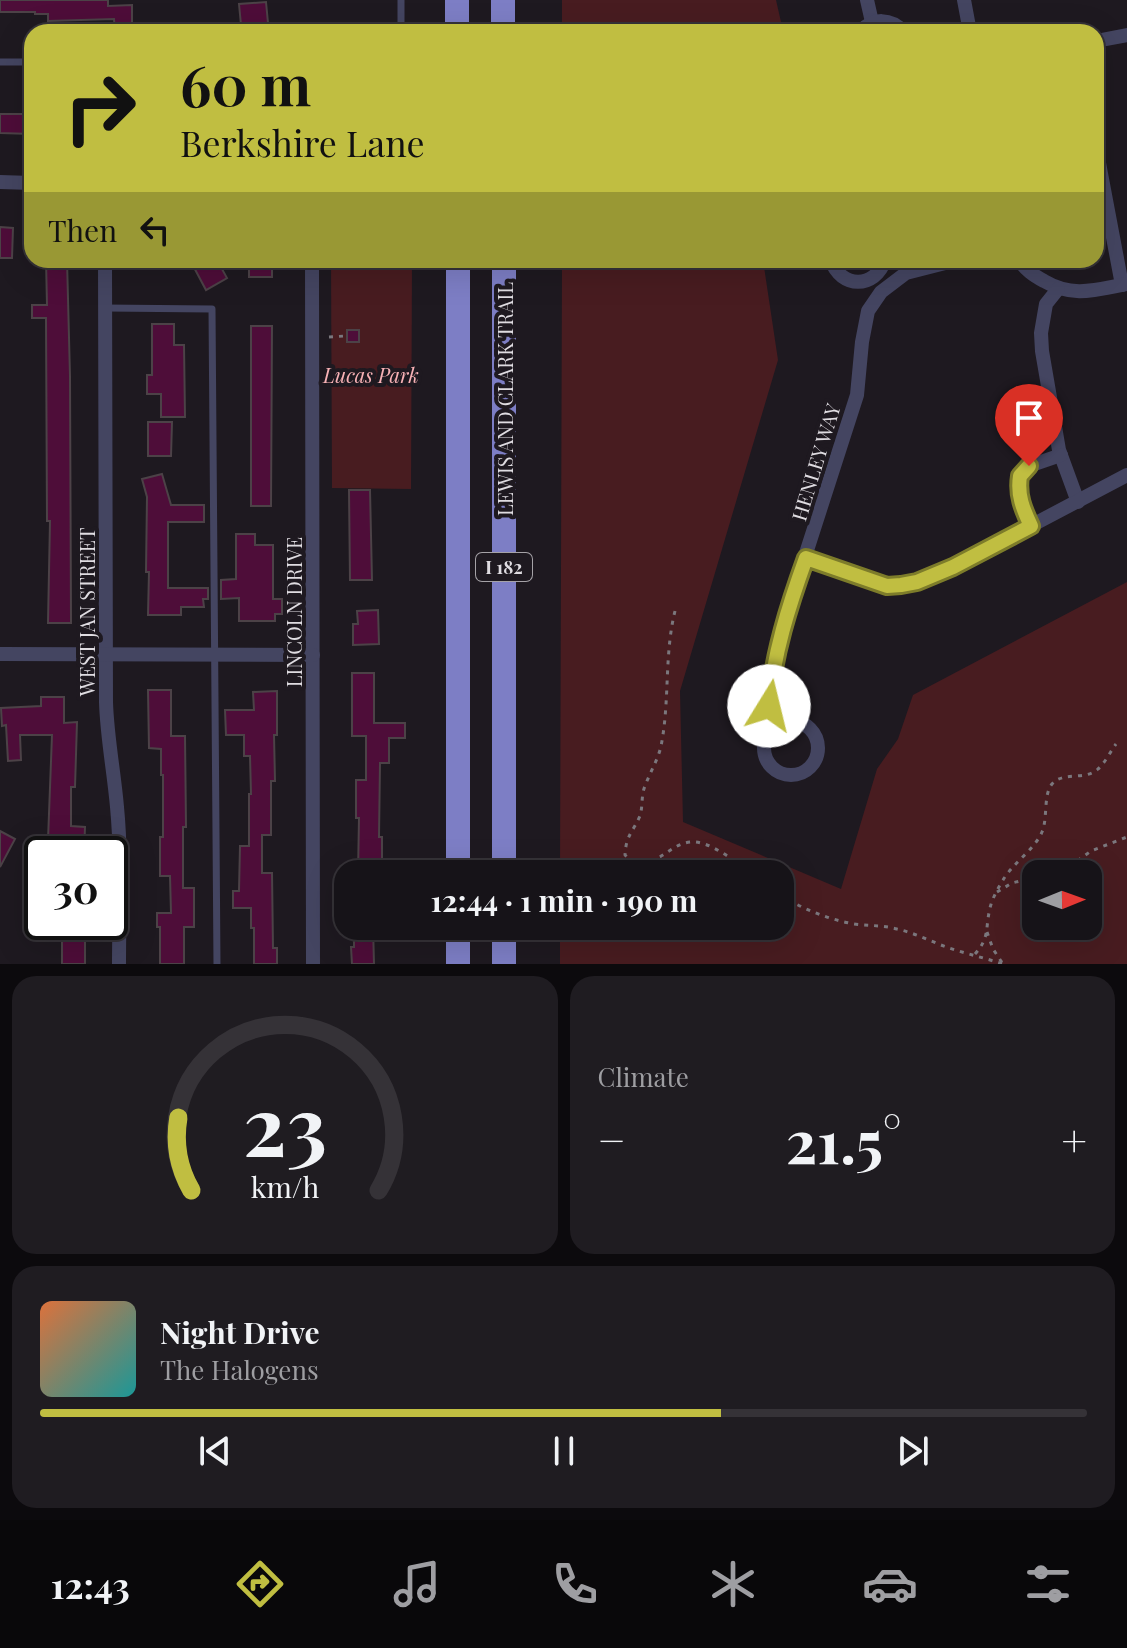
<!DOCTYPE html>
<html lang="en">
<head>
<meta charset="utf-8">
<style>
	body { margin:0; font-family:"Playfair Display",serif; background:#1f1c21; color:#f1f3f6; height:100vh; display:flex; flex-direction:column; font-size:30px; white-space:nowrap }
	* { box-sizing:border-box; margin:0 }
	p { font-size:26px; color:#9e9ea2 }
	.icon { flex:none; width:44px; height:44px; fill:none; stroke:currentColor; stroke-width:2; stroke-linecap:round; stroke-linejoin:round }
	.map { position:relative; height:964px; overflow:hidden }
	.details { display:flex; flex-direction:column; gap:12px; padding:12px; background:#0c0a0d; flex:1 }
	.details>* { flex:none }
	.hud { position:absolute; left:24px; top:24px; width:1080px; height:244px; border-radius:24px; box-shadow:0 8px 32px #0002,0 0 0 2px #353237; background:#c0be41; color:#111; overflow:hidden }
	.needle { width:52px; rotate:89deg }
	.buttons { position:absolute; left:1022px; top:860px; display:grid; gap:16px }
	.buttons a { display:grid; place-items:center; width:80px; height:80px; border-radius:16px; background:#161318; box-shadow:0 8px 32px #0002,0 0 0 2px #353237; font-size:40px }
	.speed { position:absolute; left:24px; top:836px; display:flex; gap:16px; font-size:40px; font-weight:700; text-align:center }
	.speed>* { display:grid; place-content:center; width:104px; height:104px; border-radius:50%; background:#161318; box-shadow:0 8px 32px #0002,0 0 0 2px #353237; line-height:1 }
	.speed .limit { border:4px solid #111; border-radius:12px; background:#fff; color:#111 }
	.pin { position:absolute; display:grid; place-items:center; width:68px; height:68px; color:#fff; margin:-82px -34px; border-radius:50% 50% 50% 0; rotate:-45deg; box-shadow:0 0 8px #0007 }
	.pin .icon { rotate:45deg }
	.me { position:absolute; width:88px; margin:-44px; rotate:9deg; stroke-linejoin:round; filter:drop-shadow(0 0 6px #0008) }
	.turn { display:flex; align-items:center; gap:28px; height:168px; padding:0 24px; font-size:36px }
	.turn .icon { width:104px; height:104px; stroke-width:2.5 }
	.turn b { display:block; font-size:56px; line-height:68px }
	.then { display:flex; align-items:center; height:76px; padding:0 24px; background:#0003; gap:16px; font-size:30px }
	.big { font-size:60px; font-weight:700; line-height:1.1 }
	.details .card { flex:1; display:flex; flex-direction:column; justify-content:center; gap:12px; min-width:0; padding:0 28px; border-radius:24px; background:#1f1c21 }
	.details .dial { align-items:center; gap:0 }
	.dial svg { height:208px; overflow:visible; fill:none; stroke:#353237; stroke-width:7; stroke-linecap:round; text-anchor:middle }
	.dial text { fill:#f1f3f6; stroke:none }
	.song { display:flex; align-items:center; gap:24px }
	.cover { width:96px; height:96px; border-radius:12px; background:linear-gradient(135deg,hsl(20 70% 55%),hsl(180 70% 35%)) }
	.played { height:8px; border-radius:4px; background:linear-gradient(90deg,#c0be41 65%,#353237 65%) }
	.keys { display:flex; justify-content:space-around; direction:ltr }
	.heat { display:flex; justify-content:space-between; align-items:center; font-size:44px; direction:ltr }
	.details .tiles { flex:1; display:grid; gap:12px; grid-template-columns:1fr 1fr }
	.card:last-child { grid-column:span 2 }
	.trip { position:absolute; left:334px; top:860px; width:460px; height:80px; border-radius:24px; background:#161318; box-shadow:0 8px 32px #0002,0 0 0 2px #353237; font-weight:700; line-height:80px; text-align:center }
	.tabs { display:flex; height:128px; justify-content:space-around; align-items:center; background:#09080a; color:#9e9ea2 }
	.tabs .icon { width:56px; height:56px }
	.tabs .current { color:#c0be41 }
	.tabs b { font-size:36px; color:#f1f3f6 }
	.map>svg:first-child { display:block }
</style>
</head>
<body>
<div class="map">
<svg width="1127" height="964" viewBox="0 0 1127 964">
	<rect width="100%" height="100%" fill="#1e1920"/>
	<g fill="#481c20" fill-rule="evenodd">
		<path d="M562,0H776L781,22L780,32H562Z"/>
		<path d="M331,260H412L411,489L332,488Z"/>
		<path d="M562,260H763L778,360L680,691L683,822L841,889L877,769L898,739L913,695L1127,582V964H560V926H780V874H560ZM1088,874V926H1036V874Z"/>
	</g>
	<g fill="#4e0d39" stroke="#4c4247" stroke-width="2">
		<path d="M0,0H108V6L132,5V32H115L114,19L48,21V14H35V12H0Z"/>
		<path d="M266,2L268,23L241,25L239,4Z"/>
		<path d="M0,114H32V134L0,133Z"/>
		<path d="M0,227L13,228L12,258H0Z"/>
		<path d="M46,260H67L70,376L71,623H48L50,521H47L46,318H32V305H47Z"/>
		<path d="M190,260H217L227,278L206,290Z"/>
		<rect x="249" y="260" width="23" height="17"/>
		<path d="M152,324H174V345H184L185,417H161V394H147V375H152Z"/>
		<path d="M251,326H272L271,506H251Z"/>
		<rect x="347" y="330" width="12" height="12"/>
		<path d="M148,422H172L171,456H148Z"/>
		<path d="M162,474L171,505H204V522H168V588H208V599H203L204,607H181V615H148L149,572H146L147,497L142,479Z"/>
		<path d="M349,490H370L372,580H350Z"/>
		<path d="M236,534H255V545H273V599H282V614H275V621H239V598L221,599V580L236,579Z"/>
		<path d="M378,610L379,644L353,645V624H358L357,611Z"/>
		<path d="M352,673H374V723H405V738H389V763H380L379,837H382V874H358L359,818H356V780H366V736H352Z"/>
		<path d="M148,690H171V736H185L186,827H183V888H194V927H184V964H160V927H157V913H171L170,876H160V837H163V775H161V749L149,748Z"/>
		<path d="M277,691V735H274L275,781H271V835H262V873H272L273,948H277V964H254V928H251V908H233V891H239L240,846H249V794H251L250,756H244V735H226L225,710H254L253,692Z"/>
		<path d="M41,697H64V723L77,722L75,787H71V826L85,827L84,854H62V840H48L52,735H20L21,760L8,761L6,725L2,726L1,708L41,706Z"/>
		<path d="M0,831L15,839L0,867Z"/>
		<path d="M51,922H74V928H87V941H85V964H62V941H51Z"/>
		<path d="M354,926H373L374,964H352L351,947H354Z"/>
	</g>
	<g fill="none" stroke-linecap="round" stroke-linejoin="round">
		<g stroke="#7b777d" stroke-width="3" stroke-dasharray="4 6" stroke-linecap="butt">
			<path d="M329,337L345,336"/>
			<path d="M675,611C664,655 670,702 661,746C658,760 650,772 645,786C641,795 643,806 640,816C633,832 626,835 625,855L631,861C663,866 667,845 690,842C710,840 737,863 752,874"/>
			<path d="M1051,874L1065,870L1091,851L1127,837"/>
			<path d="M997,892L1012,883L1036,877"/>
			<path d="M780,895C803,909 827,919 854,924C869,926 883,925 897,929C915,933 932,942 949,948C967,954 985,958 1003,964"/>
			<path d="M987,932L993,949L1003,964"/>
			<path d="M975,954C990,937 985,929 990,908C992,899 998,888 1003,880C1013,863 1035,849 1042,832C1048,818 1043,795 1052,784C1063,771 1085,781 1098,769C1105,763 1110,752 1116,744"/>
		</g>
		<g stroke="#444561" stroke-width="7">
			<path d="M401,0V32"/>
			<path d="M0,62H32"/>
			<path d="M105,308L212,309L217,964"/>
		</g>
		<g stroke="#444561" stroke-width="14">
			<path d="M867,0L872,22"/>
			<path d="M964,0L970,32"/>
			<path d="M860,32C873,17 891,18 904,32"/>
			<path d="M1096,41L1127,35"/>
			<path d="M1096,147L1122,285"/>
			<path d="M0,182L32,183"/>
			<path d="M105,260L106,702C107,737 114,772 117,807C122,859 119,912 119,964"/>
			<path d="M312,260L313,964"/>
			<path d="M831,260C841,289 875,289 885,260"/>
			<path d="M1019,260C1026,270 1033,275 1044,281C1073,298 1095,290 1127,284"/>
			<path d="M1058,289L1046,304L1041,333L1042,351L1059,450L1078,502"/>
			<path d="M1031,526L1020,500V476L1029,466L1061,455"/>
			<path d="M806,558L887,586L917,582L953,567L1127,475"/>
			<path d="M0,654L313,655"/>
			<circle cx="791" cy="748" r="27"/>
			<path d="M773,727L769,706L777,656L790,603L857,395L862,342L868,311L881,292L906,273L957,260"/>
		</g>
		<g stroke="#7d7ec5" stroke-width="24">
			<path d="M457,0V32"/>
			<path d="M503,0V32"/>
			<path d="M458,260V874"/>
			<path d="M504,260V874"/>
			<path d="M458,926V964"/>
			<path d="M504,926V964"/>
		</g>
	</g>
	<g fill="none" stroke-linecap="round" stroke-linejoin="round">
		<defs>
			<path id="route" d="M769,706C773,655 789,605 806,558L887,586L901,585L917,582L953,567L1031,526C1023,509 1017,495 1020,476L1029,466"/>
		</defs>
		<use href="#route" stroke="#7d7c2a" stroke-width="20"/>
		<use href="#route" stroke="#c0be41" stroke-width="14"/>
	</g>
	<g text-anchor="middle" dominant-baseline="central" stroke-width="8" stroke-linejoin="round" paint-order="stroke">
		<rect fill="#1e1920" stroke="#a5a2a7" stroke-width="2" x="476" y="553" width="56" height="28" rx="6"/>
		<g font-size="18" font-weight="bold" fill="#dfdce1">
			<text x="504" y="567">I 182</text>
		</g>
		<g font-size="20" font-style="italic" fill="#f8b2b6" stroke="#1e1920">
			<text x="371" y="374">Lucas Park</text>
		</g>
		<g font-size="20" fill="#dfdce1" stroke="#1e1920">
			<text transform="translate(504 399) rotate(-90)">LEWIS AND CLARK TRAIL</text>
			<text transform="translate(815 462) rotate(-73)">HENLEY WAY</text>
			<text transform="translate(86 612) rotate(-90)">WEST JAN STREET</text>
			<text transform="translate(293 612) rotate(-90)">LINCOLN DRIVE</text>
		</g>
	</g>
</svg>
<div class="buttons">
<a><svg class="needle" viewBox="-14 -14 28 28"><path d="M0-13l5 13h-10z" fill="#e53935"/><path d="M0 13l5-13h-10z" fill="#9e9ea2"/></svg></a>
</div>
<div class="speed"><div class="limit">30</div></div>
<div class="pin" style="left:1029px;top:466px;background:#d93025"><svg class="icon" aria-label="arrive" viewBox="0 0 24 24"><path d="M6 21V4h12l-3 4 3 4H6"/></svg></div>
<svg class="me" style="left:769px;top:706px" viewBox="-20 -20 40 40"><circle r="19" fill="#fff"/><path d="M0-13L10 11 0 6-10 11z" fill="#c0be41"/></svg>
<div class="trip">12:44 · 1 min · 190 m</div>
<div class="hud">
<div class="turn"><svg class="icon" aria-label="right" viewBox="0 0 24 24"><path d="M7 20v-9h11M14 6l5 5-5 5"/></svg><div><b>60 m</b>Berkshire Lane</div></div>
<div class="then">Then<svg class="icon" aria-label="left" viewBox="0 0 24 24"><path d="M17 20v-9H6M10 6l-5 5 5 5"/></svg></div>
</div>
</div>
<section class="details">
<div class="tiles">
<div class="card dial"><svg viewBox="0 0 100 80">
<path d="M14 69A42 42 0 1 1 86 69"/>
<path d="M14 69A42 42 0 0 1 9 41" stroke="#c0be41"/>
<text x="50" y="56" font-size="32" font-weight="700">23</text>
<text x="50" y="72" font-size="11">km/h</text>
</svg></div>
<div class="card"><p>Climate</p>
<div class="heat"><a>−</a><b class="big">21.5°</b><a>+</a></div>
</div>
<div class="card">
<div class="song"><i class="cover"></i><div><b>Night Drive</b><p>The Halogens</p></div></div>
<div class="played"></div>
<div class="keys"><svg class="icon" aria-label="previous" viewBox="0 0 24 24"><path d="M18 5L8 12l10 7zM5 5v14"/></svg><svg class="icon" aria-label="pause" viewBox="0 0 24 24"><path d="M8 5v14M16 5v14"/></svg><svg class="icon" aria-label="next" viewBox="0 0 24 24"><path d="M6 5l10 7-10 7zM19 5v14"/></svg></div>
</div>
</div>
</section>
<nav class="tabs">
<b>12:43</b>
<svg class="icon current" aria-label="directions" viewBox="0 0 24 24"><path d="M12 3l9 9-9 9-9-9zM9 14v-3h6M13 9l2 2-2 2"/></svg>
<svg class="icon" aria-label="music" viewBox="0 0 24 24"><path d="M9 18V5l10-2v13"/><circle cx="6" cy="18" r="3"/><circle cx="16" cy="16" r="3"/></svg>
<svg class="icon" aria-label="phone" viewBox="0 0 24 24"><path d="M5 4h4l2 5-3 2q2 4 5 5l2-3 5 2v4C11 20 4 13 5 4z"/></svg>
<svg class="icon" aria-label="climate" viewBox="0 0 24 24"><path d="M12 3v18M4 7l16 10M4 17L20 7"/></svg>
<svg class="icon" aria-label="car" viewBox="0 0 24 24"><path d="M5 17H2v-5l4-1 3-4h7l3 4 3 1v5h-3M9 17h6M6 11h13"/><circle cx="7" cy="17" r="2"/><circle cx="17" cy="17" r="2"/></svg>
<svg class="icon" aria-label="filters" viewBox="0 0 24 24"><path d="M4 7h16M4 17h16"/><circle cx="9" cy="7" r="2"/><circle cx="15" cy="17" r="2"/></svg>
</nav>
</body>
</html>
